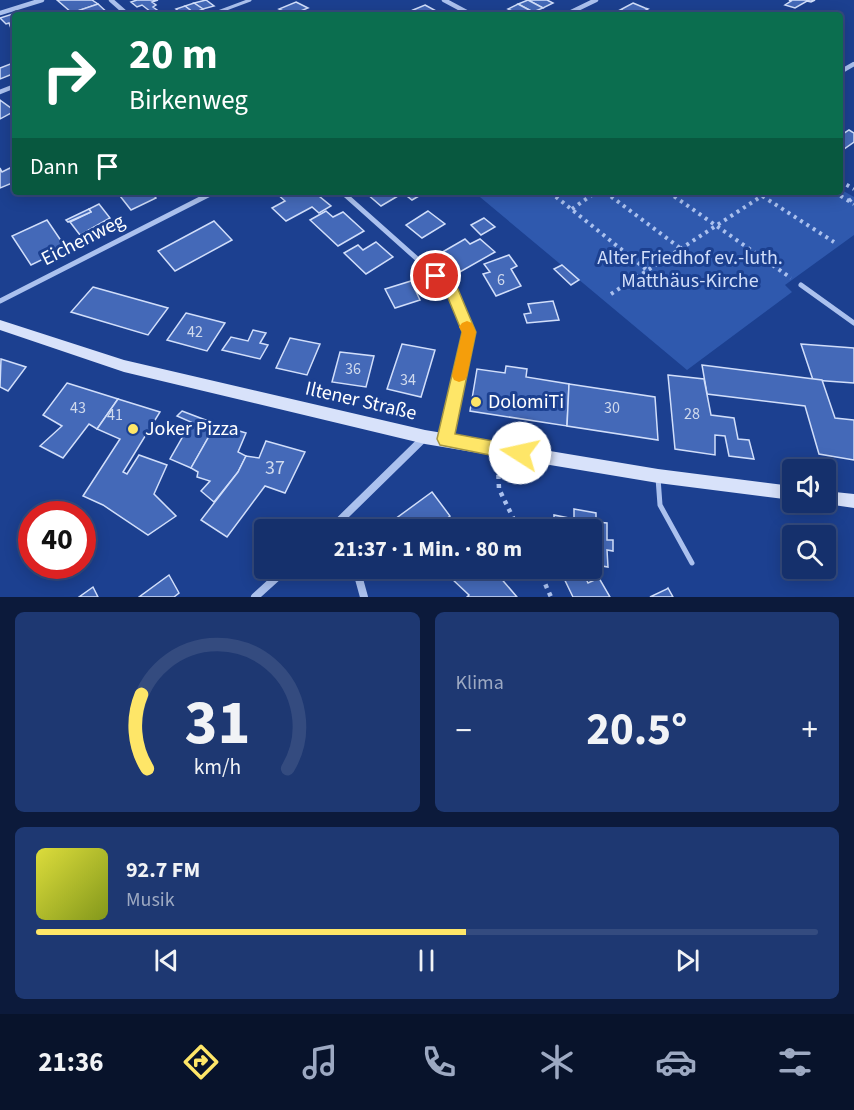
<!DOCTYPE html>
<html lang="de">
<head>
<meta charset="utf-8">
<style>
	body { margin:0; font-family:"Source Sans 3",sans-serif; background:#1e3872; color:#f1f3f6; height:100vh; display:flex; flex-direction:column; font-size:22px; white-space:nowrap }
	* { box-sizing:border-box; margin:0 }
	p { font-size:20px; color:#9da9c2 }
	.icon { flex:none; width:33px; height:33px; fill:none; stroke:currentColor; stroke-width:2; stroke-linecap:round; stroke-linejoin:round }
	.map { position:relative; height:597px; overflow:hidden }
	.sheet { display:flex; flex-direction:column; gap:15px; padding:15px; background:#0c1a3b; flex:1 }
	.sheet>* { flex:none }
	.hud { position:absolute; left:12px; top:12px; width:831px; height:183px; border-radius:6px; box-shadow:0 3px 15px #0003,0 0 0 2px #344b7f; background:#0b6e4f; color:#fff; overflow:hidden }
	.fabs { position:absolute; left:782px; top:459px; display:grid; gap:12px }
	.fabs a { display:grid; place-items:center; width:54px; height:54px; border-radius:6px; background:#15306c; box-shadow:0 3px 15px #0003,0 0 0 2px #344b7f; font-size:30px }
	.speed { position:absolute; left:18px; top:501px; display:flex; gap:12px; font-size:30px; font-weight:700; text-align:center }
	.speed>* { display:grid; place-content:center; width:78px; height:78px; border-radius:50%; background:#15306c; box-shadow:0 3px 15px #0003,0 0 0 2px #344b7f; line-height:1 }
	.speed .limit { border:9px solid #d22; background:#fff; color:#111 }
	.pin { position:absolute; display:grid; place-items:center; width:51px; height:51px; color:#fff; margin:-26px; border:3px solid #fff; border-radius:50%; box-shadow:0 2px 6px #0007 }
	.me { position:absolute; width:66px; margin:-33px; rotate:280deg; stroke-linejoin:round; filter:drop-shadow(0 0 4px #0008) }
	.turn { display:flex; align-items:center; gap:21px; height:126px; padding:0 18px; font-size:27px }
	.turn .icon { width:78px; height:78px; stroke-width:2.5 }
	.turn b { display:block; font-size:42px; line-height:51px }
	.then { display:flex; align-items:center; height:57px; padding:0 18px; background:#0003; gap:12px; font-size:22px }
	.big { font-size:45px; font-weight:700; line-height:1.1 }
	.sheet .tile { flex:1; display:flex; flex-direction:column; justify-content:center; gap:9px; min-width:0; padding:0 21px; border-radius:9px; background:#1e3872 }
	.sheet .dial { align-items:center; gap:0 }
	.dial svg { height:156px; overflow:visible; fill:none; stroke:#344b7f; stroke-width:7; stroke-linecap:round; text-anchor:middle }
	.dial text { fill:#f1f3f6; stroke:none }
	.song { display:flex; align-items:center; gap:18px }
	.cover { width:72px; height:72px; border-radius:9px; background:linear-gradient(135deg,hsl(60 70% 55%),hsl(70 70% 35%)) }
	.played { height:6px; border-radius:3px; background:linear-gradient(90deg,#fee668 55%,#344b7f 55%) }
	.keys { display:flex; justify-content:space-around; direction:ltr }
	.heat { display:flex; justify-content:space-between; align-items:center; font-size:33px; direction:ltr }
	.sheet .tiles { flex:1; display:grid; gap:15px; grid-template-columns:1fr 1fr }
	.tile:last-child { grid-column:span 2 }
	.trip { position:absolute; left:254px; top:519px; width:348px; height:60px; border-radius:6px; background:#15306c; box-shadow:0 3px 15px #0003,0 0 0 2px #344b7f; font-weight:700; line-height:60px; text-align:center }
	.tabs { display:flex; height:96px; justify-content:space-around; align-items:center; background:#08132b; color:#9da9c2 }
	.tabs .icon { width:42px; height:42px }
	.tabs .current { color:#fee668 }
	.tabs b { font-size:27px; color:#f1f3f6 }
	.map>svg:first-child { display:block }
</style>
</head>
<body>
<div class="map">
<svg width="854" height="597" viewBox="0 0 854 597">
	<rect width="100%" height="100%" fill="#1c4090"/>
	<path fill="#2f59ae" d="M840,189L854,197V235L785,285L792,292L687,370L474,192H840Z"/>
	<g fill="#4469b8" stroke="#d1defa" stroke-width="1.5">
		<path d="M57,0H92L98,4L72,13Z"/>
		<path d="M137,0H158L152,2L156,5L153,7L157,10L151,12L142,5L137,7L131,2Z"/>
		<path d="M206,0L214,6L203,9L194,3Z"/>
		<path d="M528,0H547L553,3L543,8Z"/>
		<path d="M528,0L543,8L533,12L518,4Z"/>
		<path d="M789,0H815L811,2L807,1L795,8L785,5L791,1Z"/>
		<path d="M296,2L308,8L291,15L279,9Z"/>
		<path d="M194,3L203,9L194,13L185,6Z"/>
		<path d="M633,3L645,8L648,9L639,14L620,10Z"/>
		<path d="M98,4L110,15H81L77,11Z"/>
		<path d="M518,4L533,12L520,15L508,9Z"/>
		<path d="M425,5L440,13L441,14L420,15L413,10Z"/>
		<path d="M185,6L194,13L184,15L176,9Z"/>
		<path d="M19,12L22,15H15V30L12,31L9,23L6,24L0,18Z"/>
		<path d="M13,63L15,73L0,79V68Z"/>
		<path d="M0,100L15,111L0,119Z"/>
		<path d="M849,130L854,133V142L844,149L840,146V136Z"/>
		<path d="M0,168L2,172L10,168L15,175V185L12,183L0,188Z"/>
		<path d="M128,192H151L156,198L131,210L120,196Z"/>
		<path d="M275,192H314L331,206L319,213L312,207L286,221L272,208L285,201Z"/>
		<path d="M371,192H426L412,200L403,193L381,206L367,194Z"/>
		<path d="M99,204L110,218L80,235L70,222L91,212L89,209Z"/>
		<path d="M89,209L91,212L68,222L66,220Z"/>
		<path d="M326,211L333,217L343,212L364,231L338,246L310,220Z"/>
		<path d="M428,211L445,224L422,238L406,225Z"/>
		<path d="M484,218L495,227L481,235L471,225Z"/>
		<path d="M47,220L66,248L31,265L12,236Z"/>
		<path d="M214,221L232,240L175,271L158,251Z"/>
		<path d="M465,239L470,244L480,239L495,252L458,273L439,254Z"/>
		<path d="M376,242L393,257L366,274L344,253L358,245L363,250Z"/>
		<path d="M509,255L517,266L511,269L521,286L496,296L483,274L490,272L484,264Z"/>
		<path d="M562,265L579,280L571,285L554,269Z"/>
		<path d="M411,281L420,300L395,308L385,289Z"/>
		<path d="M93,287L168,308L148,335L71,312Z"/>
		<path d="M553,301L559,320L527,323L524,314L531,313L528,304Z"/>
		<path d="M186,313L225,323L207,351L167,340Z"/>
		<path d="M253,330L266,333L260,343L268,345L260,359L222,350L231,337L248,341Z"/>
		<path d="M290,338L320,344L307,375L276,368Z"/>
		<path d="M402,344L435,350L421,397L387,389Z"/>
		<path d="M801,344L854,348V383L813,380Z"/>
		<path d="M340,352L374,356L366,387L332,382Z"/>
		<path d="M1,359L26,367L8,391L0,387Z"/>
		<path d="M702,365L822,380L835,418L854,420V460L819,454L805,406L707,394Z"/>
		<path d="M506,366L527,369L526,377L569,384L567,426L470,411L477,369L505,373Z"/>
		<path d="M668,375L704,379L711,415L734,418L738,439L749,440L754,459L729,456L725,436L715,435V455L675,449Z"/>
		<path d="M67,383L118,399L97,429L89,424L63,458L40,446L62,426L43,415Z"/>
		<path d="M569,384L655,397L658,440L567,426Z"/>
		<path d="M118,399L160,412L123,472L127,474L139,455L167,465L154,494L176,516L148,535L103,505L83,496L120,439L97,429Z"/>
		<path d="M182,411L216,424L191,468L170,459L191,422L177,416Z"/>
		<path d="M216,424L246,433L238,452L246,456L238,472L214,502L201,491L210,481L197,477L198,472L191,468Z"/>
		<path d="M266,441L305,452L285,493L265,486L227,537L201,520L238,472L246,456L259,458Z"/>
		<path d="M432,492L450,516L432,530H380Z"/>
		<path d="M574,509L596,513V522L607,523V540H613V551L607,550L608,567L591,564V530H554V515L574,519Z"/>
		<path d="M471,519L480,530H458Z"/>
		<path d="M457,568H502L499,576L517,597H467L469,595L451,578L458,571Z"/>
		<path d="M559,568H581L588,583L599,578L610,597H573Z"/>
		<path d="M169,575L179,593L174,597H139Z"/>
		<path d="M93,587L98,597H79Z"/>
		<path d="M668,588L673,597H650L667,589Z"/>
	</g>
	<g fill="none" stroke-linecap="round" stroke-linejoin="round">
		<g stroke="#abc1ee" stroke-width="4" stroke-dasharray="3 4.5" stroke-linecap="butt">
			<path d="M840,181L854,189"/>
			<path d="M550,192L647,270"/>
			<path d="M605,192L680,248"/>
			<path d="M668,192L791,278"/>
			<path d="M756,192L834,242"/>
			<path d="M834,192L854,204"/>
			<path d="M849,201L854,197"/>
			<path d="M572,209L596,192"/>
			<path d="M611,294L768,192"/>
		</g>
		<g stroke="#abc1ee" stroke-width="4.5" stroke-dasharray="4 5" stroke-linecap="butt">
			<path d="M498,466L499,489L519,530"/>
			<path d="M538,568L551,597"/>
		</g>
		<path stroke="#abc1ee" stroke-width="3" d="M210,15L250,0"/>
		<path stroke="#abc1ee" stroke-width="5" d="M658,478L660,505L692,563"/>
		<g stroke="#abc1ee" stroke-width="4.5">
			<path d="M111,0L128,15"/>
			<path d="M444,0L472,15"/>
			<path d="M0,13L42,0"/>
			<path d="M565,15L596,0"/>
			<path d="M840,72L854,64"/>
			<path d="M0,92L15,86"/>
		</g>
		<g stroke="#abc1ee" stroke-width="5">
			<path d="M342,192L452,290L469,332L467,342"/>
			<path d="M801,285L854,323"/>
			<path d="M0,301L214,192"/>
		</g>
		<g stroke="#abc1ee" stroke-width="8">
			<path d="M445,439L467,341"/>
			<path d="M330,530L424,438"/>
			<path d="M356,568L364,597"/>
			<path d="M255,597L287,568"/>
		</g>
		<g fill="#d8e2fa" fill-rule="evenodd">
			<path d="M0,320L124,360L425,430L658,469L792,486V500L658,483L425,444L124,372L0,330Z"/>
			<path d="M825,491L854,494V508L820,503L825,502Z"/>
		</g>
	</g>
	<path fill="#fee668" stroke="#a59644" stroke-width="1.5" d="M436,271L457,287L476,332L455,434L520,446L526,448L528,453L526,459L520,461L440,445L437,439L462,332L446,293L430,276Z"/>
	<path fill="#f59e0b" d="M467,321L472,323L476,332L467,376L465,380L459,382L454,380L452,376L462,332L459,327L462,323Z"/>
	<g fill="#fee668" stroke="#1c4090" stroke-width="2">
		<circle cx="476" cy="402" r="6"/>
		<circle cx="133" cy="429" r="6"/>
	</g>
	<g text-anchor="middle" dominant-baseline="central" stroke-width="6" stroke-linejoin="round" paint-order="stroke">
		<g font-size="16" fill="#d0daed">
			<text x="501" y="280">6</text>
			<text x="195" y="332">42</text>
			<text x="353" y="369">36</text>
			<text x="408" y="380">34</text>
			<text x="78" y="408">43</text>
			<text x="612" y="408">30</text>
			<text x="692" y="414">28</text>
			<text x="115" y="415">41</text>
		</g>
		<g font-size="20" fill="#fff" stroke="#1c4090">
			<text transform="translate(83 240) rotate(-27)">Eichenweg</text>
			<text transform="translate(361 401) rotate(13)">Iltener Straße</text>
		</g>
		<g font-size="20" fill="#d1defa" stroke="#1c4090">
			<text x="690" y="258">Alter Friedhof ev.-luth.<tspan x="690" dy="23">Matthäus-Kirche</tspan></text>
		</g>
		<g font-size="20" fill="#fff" stroke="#1c4090" text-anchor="start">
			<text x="488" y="402">DolomiTi</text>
			<text x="145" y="429">Joker Pizza</text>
		</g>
		<g font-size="20" fill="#d0daed">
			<text x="275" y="468">37</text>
		</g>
	</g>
</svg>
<div class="fabs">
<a><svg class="icon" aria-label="sound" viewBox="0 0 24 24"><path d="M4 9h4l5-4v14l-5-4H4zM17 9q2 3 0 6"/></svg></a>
<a><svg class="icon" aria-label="search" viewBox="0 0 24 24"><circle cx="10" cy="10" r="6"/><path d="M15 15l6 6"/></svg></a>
</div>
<div class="speed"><div class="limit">40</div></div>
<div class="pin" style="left:436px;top:276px;background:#d93025"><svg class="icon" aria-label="arrive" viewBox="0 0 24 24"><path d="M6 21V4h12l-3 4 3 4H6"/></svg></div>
<svg class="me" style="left:520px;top:453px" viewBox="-20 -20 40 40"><circle r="19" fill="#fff"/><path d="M0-13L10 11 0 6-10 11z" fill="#fee668"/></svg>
<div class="trip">21:37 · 1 Min. · 80 m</div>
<div class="hud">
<div class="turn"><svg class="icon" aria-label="right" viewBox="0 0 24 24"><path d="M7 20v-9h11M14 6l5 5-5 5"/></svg><div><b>20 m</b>Birkenweg</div></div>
<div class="then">Dann<svg class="icon" aria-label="arrive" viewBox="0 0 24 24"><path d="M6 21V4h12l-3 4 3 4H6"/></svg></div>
</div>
</div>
<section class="sheet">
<div class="tiles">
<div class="tile dial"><svg viewBox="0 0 100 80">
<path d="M14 69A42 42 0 1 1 86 69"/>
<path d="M14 69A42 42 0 0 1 11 31" stroke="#fee668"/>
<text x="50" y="56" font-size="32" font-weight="700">31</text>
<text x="50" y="72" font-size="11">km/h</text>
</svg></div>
<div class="tile"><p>Klima</p>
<div class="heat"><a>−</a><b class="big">20.5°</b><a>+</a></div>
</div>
<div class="tile">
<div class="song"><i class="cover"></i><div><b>92.7 FM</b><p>Musik</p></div></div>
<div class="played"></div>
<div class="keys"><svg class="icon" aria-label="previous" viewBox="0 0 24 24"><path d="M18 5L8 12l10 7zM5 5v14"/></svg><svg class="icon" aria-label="pause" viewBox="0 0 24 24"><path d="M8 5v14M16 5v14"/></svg><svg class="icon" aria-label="next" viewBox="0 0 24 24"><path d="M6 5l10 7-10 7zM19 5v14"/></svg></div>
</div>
</div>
</section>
<nav class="tabs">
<b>21:36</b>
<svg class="icon current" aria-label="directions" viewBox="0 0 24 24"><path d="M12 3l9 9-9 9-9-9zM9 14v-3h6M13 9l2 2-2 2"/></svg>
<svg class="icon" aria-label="music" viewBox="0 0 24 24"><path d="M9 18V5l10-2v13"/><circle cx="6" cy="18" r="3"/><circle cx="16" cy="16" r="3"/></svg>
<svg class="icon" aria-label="phone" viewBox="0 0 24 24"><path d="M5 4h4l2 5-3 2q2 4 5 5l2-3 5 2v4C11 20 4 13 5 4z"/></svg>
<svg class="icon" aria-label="climate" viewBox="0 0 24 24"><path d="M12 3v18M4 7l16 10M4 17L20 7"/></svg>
<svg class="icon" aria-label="car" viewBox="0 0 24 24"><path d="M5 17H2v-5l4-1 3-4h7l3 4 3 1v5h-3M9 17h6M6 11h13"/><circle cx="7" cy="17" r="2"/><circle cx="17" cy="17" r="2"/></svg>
<svg class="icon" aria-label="filters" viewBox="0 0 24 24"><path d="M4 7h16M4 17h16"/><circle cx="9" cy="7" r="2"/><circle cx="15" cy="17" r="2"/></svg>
</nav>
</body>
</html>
